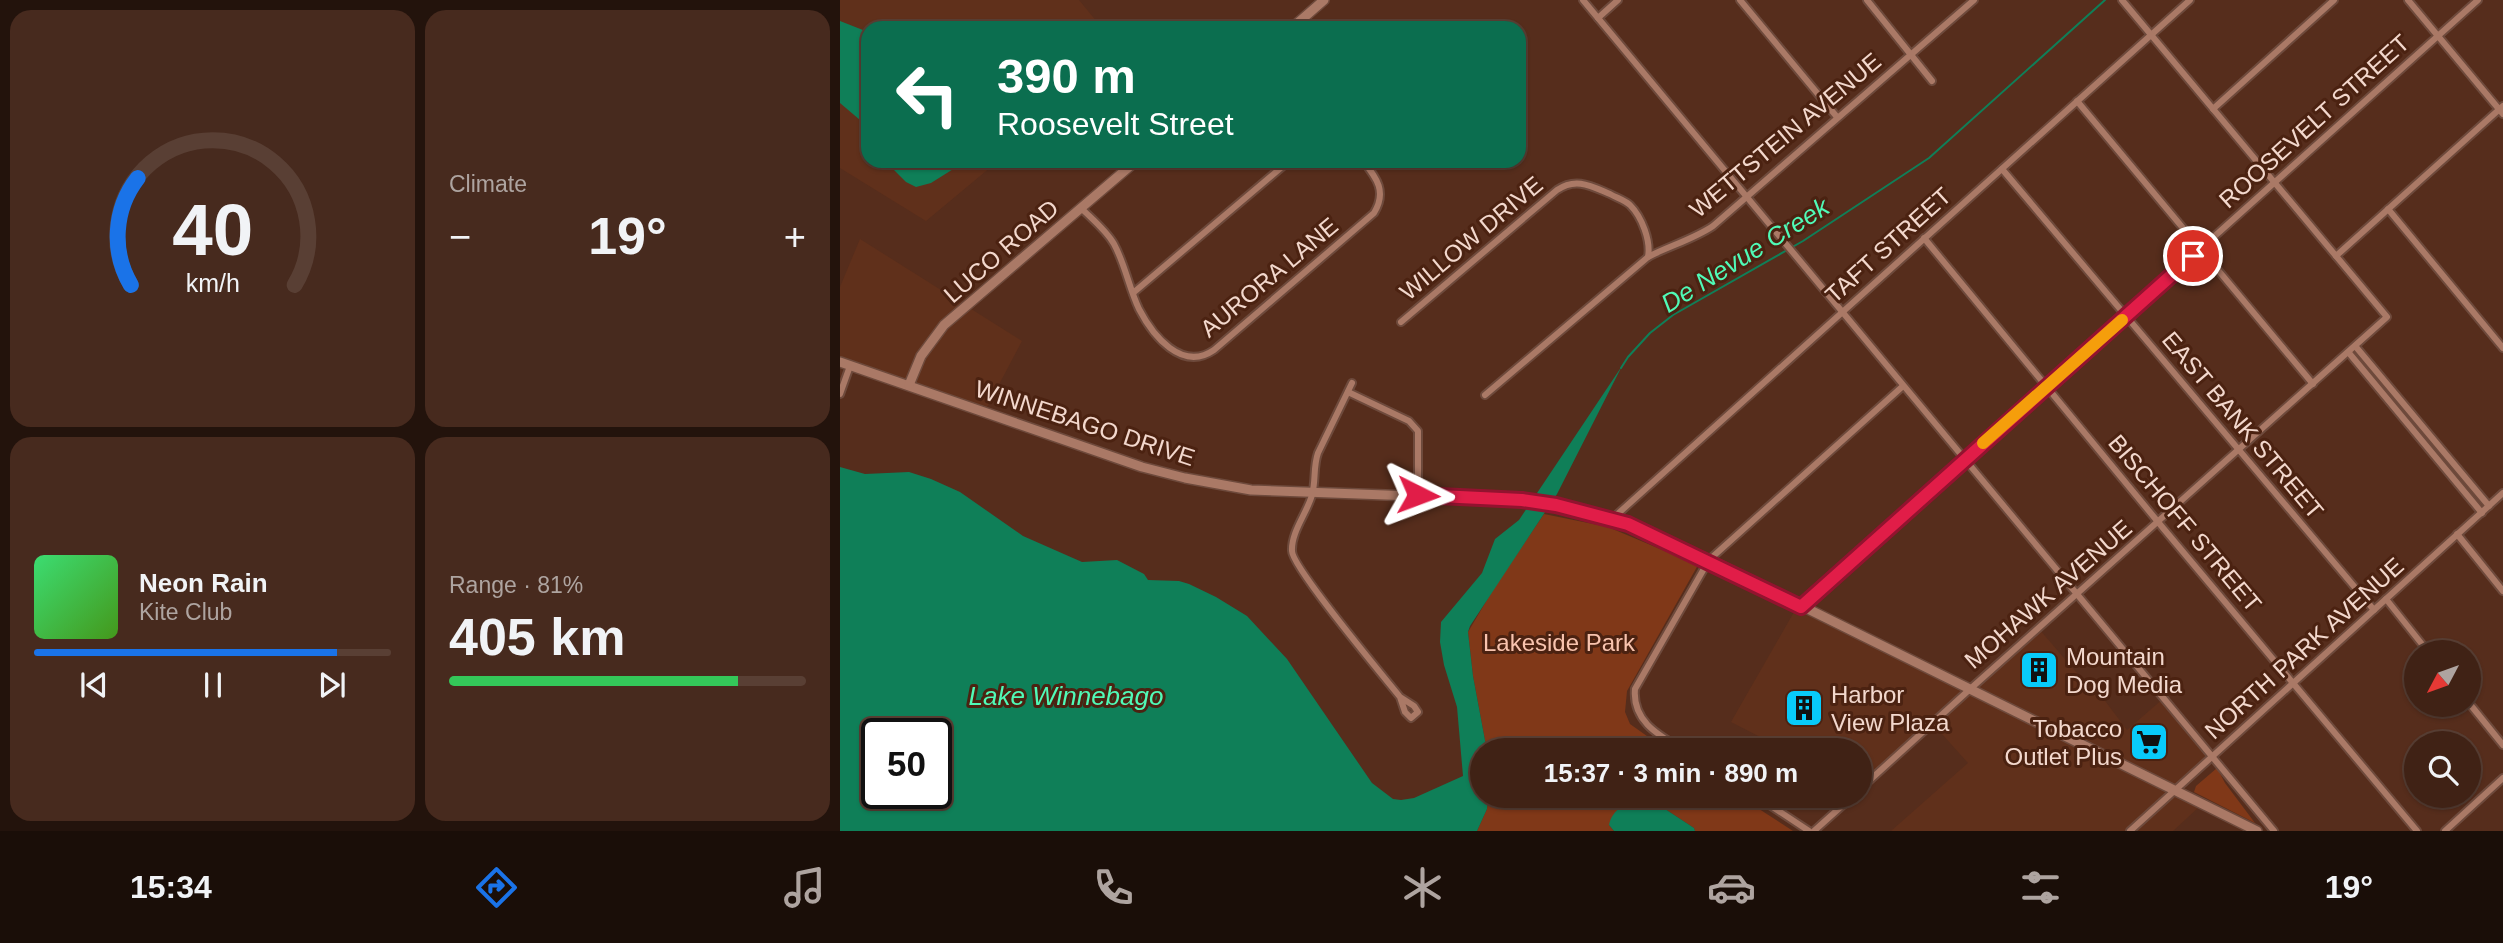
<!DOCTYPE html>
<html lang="en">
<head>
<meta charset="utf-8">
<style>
	body { margin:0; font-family:Helvetica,sans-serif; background:#472a1e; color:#f1f3f6; height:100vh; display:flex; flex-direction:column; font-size:26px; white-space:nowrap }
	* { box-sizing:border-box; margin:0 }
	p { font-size:23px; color:#aea4a0 }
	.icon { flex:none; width:38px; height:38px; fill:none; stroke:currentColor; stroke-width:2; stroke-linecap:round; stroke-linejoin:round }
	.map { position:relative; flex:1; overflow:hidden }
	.panel { display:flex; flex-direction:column; gap:10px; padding:10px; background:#23130c; width:840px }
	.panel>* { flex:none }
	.guide { position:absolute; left:21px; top:21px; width:665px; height:147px; border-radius:21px; box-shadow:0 2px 5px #0004,0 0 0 2px #593f34; background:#0b6e4f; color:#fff; overflow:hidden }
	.needle { width:46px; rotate:229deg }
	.fabs { position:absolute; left:1564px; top:640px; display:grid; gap:14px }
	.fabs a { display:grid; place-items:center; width:77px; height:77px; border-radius:50%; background:#402215; box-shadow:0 2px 5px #0004,0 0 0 2px #593f34; font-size:35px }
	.speed { position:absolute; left:21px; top:718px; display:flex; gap:14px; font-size:35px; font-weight:700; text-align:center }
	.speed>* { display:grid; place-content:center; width:91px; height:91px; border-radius:50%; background:#402215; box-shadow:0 2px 5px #0004,0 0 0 2px #593f34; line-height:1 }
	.speed .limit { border:4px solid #111; border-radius:10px; background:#fff; color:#111 }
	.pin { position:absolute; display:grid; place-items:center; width:60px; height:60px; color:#fff; margin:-30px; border:4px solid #fff; border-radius:50%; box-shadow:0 2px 7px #0007 }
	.me { position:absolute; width:77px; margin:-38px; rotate:93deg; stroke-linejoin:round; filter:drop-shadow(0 0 5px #0008) }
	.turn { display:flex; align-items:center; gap:24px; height:147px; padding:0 21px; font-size:32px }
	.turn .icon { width:91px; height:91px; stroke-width:2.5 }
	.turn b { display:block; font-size:49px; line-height:60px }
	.big { font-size:52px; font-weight:700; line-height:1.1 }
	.panel .tile { flex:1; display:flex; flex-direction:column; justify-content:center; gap:10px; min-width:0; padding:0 24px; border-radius:21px; background:#472a1e }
	.panel .dial { align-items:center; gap:0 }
	.dial svg { height:182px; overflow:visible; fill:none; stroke:#593f34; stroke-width:7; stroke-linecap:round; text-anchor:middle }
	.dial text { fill:#f1f3f6; stroke:none }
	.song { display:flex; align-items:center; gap:21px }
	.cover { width:84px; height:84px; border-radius:10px; background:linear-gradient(135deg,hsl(140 70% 55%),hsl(100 70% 35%)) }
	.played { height:7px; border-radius:4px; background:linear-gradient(90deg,#1a73e8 85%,#593f34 85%) }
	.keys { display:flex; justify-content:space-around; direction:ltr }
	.heat { display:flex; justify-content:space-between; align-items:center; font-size:38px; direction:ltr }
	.charge { height:10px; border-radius:5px; background:linear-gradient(90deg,#34c759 81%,#593f34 0) }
	.panel .tiles { flex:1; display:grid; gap:10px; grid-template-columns:repeat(2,1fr) }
	.trip { position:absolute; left:630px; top:738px; width:402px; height:70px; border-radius:35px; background:#402215; box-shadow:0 2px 5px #0004,0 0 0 2px #593f34; font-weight:700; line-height:70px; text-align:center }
	.tabs { display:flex; height:112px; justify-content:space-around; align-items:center; background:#1a0e08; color:#aea4a0 }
	.tabs .icon { width:49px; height:49px }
	.tabs .active { color:#1a73e8 }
	.tabs b { font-size:32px; color:#f1f3f6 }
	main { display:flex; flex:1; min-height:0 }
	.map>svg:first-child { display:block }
</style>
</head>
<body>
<main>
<section class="panel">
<div class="tiles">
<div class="tile dial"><svg viewBox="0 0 100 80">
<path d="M14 69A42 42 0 1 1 86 69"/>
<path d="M14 69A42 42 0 0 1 17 22" stroke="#1a73e8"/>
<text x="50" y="56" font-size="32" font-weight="700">40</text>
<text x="50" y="72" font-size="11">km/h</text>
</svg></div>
<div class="tile"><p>Climate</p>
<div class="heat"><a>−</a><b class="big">19°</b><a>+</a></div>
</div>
<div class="tile">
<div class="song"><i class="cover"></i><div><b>Neon Rain</b><p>Kite Club</p></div></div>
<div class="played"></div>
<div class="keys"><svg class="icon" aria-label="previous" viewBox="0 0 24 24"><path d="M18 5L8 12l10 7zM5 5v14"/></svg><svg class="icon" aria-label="pause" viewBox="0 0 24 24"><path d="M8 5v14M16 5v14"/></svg><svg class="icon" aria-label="next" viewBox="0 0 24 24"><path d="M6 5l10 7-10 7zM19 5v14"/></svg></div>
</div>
<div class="tile"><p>Range · 81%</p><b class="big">405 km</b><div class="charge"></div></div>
</div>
</section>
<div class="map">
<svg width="1663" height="831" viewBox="0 0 1663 831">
	<rect width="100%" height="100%" fill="#562d1c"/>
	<g fill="#60301b">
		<path d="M0,0H239L262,28H28V161H158L86,221L0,168Z"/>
		<path d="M20,239L182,341L145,411L0,362V287Z"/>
		<path d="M958,605L1129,690L1199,629L1249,687L1253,685L1287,730L1324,698L1373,756L1334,791L1361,805L1333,831H1051L1128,763L1093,724L1020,787V751H948L891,722Z"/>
	</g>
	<g fill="#803818">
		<path d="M704,514L768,527L858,565L787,691L785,712L790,724L828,751H647L633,676L628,632L654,588Z"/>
		<path d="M1377,768L1385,783L1415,823L1354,792L1356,786Z"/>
		<path d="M648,796H899L953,831H855L854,828L813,801L802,797L769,825L774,831H637L647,809Z"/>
	</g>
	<g fill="#0f7f58" fill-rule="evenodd">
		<path d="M0,21L28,32V134L20,120L0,103Z"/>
		<path d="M45,161H126L91,183L76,187L66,182Z"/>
		<path d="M782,366L717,494L630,626L628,632L633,676L647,751H642V796H648L647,809L637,831H0V467L25,474L69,472L91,479L120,492L183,536L242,562L277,560L304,574L308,580L339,581L349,584L376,597L407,616L447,659L532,783L553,799L561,800L574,798L623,776L617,707L604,665L600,642L601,622L642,573L655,539L679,520ZM37,733H96V793H37Z"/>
		<path d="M802,797L813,801L854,828L855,831H774L769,825C772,809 788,801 802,797Z"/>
	</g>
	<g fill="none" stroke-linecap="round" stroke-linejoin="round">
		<path stroke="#0f7f58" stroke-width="2" d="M781,368L788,357L810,333L833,315L963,241L1089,158L1265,0"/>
		<defs>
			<g id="street">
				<path d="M743,0L1434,831"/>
				<path d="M900,0L997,117"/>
				<path d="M1027,0L1092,81"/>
				<path d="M1568,0L1663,114"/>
				<path d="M758,18L778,0"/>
				<path d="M1237,101L1473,384"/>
				<path d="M1373,109L1494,0"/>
				<path d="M1162,169L1534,610"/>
				<path d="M241,208C252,219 266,230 274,244C285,264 289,288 299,309C313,336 342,372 374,350L534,213C547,192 537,178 523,161"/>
				<path d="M1548,209L1663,348"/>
				<path d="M1084,238L1323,528L1577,831"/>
				<path d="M1496,256L1663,106"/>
				<path d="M293,293L449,161"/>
				<path d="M561,322L717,190C736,177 751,186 770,194C777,198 784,200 790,205C802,217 811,241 808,257"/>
				<path d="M1516,347L1649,506"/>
				<path d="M1509,353L1642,513"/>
				<path d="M512,383L478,453C473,467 476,481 472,495C467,513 451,532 452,551C452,567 544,677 560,697L574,706L578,712L571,718L565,712L560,697"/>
				<path d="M508,392L569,421L578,431V495"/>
				<path d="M0,394L10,366"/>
				<path d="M645,395L808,257C829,246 854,239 873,226L1134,0"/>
				<path d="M772,519L1350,0"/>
				<path d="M1617,534L1663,591"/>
				<path d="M1546,599L1589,653"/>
				<path d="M961,607L1638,0"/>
				<path d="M1629,703L1663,745"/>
				<path d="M845,751C820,736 792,722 795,689L869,560L1063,386"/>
				<path d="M1020,789L1129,690L1547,317L1282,0"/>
				<path d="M916,796L969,831"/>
				<path d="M974,831L1013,796"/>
				<path d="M1290,831L1663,493"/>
				<path d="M1605,831L1663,778"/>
			</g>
			<g id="secondary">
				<path d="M452,28L484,0"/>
				<path d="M0,362L302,467L345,478L411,490L682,500L716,505L788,524L869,560L1417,831"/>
				<path d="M69,385L81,356L104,325L296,161"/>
			</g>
		</defs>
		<use href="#street" stroke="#6e4a3c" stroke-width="10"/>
		<use href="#secondary" stroke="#6e4a3c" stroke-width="12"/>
		<use href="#street" stroke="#aa7966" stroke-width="6"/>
		<use href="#secondary" stroke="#aa7966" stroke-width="9"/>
	</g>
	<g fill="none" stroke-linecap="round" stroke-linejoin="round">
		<defs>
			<path id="route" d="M578,495L682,500L716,505L788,524L961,607L1353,256"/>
		</defs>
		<use href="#route" stroke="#92132f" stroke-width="18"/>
		<use href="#route" stroke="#e11d48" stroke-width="12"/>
		<path stroke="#f59e0b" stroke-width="12" d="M1143,443L1282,320"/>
	</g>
	<defs>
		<symbol id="building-square" viewBox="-11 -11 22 22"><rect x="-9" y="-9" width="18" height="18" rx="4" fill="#08cbfa" stroke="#4b2211"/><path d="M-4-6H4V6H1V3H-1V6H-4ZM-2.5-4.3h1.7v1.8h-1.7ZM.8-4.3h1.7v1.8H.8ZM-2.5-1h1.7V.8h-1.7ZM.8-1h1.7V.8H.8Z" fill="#111"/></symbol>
		<symbol id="supermarket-square" viewBox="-11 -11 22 22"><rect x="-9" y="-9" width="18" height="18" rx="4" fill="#08cbfa" stroke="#4b2211"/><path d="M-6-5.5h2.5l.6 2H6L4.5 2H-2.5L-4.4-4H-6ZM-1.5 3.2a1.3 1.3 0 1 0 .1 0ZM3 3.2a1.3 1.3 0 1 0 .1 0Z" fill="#111"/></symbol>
	</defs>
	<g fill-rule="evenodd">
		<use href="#building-square" x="1177" y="648" width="44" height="44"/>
		<use href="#building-square" x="942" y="686" width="44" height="44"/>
		<use href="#supermarket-square" x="1287" y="720" width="44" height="44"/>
	</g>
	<g text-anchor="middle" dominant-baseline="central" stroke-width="6" stroke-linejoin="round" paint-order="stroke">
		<g font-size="24" fill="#f3d8cd" stroke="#4b2211">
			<text transform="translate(1474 121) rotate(-42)">ROOSEVELT STREET</text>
			<text transform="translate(945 135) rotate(-40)">WETTSTEIN AVENUE</text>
			<text transform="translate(631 238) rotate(-40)">WILLOW DRIVE</text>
			<text transform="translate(1048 245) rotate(-42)">TAFT STREET</text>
			<text transform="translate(161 251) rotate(-41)">LUCO ROAD</text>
			<text transform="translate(429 277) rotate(-40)">AURORA LANE</text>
			<text transform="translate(245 423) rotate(18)">WINNEBAGO DRIVE</text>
			<text transform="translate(1403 425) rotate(50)">EAST BANK STREET</text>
			<text transform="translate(1345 523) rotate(50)">BISCHOFF STREET</text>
			<text transform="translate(1208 594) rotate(-41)">MOHAWK AVENUE</text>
			<text transform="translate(1464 648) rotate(-42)">NORTH PARK AVENUE</text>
		</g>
		<g font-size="24" fill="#f8c3ae" stroke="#4b2211">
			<text x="719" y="642">Lakeside Park</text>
		</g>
		<g font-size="24" fill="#f3d8cd" stroke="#4b2211" text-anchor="start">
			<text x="1226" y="656">Mountain<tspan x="1226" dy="28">Dog Media</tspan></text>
			<text x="991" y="694">Harbor<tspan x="991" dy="28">View Plaza</tspan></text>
			<text x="1282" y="728" text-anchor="end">Tobacco<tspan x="1282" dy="28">Outlet Plus</tspan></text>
		</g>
		<g font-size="26" font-style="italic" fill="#50fab7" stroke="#4b2211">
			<text transform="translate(905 255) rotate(-32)">De Nevue Creek</text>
			<text x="226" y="696">Lake Winnebago</text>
		</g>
	</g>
</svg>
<div class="fabs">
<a><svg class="needle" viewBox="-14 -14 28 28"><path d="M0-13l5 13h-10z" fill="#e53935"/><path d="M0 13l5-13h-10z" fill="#aea4a0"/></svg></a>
<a><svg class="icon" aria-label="search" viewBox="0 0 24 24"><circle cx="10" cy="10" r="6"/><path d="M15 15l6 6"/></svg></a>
</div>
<div class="speed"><div class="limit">50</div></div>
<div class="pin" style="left:1353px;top:256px;background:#d93025"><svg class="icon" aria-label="arrive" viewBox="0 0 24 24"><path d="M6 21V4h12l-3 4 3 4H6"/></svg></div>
<svg class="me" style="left:578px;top:495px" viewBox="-20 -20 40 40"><path d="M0-17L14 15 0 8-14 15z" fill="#e11d48" stroke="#fff" stroke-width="4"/></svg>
<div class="trip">15:37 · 3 min · 890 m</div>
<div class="guide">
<div class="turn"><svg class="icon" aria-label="left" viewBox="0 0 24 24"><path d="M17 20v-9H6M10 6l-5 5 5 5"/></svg><div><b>390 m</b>Roosevelt Street</div></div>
</div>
</div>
</main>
<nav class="tabs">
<b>15:34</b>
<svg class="icon active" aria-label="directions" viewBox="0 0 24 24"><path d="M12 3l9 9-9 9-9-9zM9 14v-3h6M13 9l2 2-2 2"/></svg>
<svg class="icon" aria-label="music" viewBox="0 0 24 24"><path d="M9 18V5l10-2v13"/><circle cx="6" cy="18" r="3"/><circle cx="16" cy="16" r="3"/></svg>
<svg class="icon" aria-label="phone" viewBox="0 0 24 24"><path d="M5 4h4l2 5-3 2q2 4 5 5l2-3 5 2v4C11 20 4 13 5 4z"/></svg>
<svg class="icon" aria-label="climate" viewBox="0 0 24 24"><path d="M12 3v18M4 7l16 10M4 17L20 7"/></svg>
<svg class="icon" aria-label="car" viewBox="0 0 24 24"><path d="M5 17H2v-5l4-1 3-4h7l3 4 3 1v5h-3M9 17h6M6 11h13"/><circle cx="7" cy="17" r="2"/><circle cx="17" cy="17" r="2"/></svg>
<svg class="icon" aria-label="filters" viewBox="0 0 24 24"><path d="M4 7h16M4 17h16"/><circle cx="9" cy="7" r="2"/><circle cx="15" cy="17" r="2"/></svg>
<b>19°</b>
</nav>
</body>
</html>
